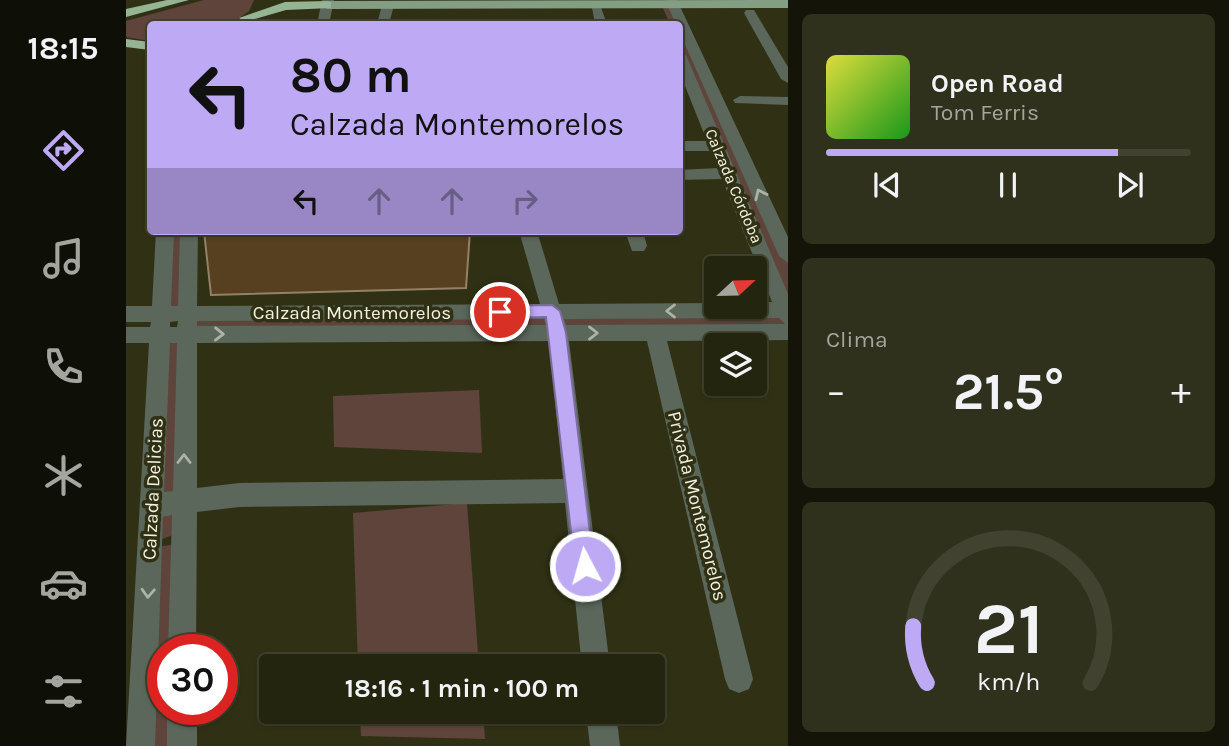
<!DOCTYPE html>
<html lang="es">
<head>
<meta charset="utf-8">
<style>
	body { margin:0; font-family:Karla,sans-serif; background:#30311d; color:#f1f3f6; height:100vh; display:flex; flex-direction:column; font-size:26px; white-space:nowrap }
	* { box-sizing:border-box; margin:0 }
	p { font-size:23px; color:#a3a59e }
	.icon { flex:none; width:38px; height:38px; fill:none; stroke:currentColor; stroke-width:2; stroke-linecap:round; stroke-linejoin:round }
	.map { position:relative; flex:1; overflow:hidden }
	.panel { display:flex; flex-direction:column; gap:14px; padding:14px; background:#141408; width:441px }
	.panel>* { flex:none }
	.banner { position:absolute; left:21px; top:21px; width:536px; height:214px; border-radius:7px; box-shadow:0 2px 5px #0004,0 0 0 2px #41422f; background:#bea9f5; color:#111; overflow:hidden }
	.needle { width:46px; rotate:68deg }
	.buttons { position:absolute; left:578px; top:256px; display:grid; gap:14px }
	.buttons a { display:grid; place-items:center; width:63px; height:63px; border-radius:7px; background:#24250f; box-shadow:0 2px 5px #0004,0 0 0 2px #41422f; font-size:35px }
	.speed { position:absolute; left:21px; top:634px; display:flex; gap:14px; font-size:35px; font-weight:700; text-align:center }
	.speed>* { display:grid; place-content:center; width:91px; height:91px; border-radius:50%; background:#24250f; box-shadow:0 2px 5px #0004,0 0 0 2px #41422f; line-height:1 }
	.speed .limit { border:10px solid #d22; background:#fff; color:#111 }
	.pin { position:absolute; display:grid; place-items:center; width:60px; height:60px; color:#fff; margin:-30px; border:4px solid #fff; border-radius:50%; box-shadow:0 2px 7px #0007 }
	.me { position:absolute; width:77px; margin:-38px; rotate:354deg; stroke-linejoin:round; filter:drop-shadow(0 0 5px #0008) }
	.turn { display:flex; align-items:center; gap:24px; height:147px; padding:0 28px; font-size:32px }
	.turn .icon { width:91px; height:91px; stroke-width:2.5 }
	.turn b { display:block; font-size:49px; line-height:60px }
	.lanes { display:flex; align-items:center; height:66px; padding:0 28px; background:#0003; justify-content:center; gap:35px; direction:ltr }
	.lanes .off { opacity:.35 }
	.big { font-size:52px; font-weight:700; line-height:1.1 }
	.panel .tile { flex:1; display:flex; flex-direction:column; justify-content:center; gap:10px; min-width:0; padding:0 24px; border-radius:10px; background:#30311d }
	.panel .dial { align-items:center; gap:0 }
	.dial svg { height:182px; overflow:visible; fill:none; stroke:#41422f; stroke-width:7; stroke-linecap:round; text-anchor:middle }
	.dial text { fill:#f1f3f6; stroke:none }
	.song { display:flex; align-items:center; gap:21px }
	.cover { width:84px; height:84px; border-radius:10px; background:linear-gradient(135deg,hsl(60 70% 55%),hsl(120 70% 35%)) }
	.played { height:7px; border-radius:4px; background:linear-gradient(90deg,#bea9f5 80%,#41422f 80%) }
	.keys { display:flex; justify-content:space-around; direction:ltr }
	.heat { display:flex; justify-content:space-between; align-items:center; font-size:38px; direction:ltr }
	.trip { position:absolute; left:133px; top:654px; width:406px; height:70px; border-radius:7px; background:#24250f; box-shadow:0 2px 5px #0004,0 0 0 2px #41422f; font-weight:700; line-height:70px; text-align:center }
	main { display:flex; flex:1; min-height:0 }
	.menu { display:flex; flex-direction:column; width:126px; justify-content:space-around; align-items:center; background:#0e0f06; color:#a3a59e }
	.menu .icon { width:49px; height:49px }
	.menu .current { color:#bea9f5 }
	.menu b { font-size:32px; color:#f1f3f6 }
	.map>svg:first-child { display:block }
</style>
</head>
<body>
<main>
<nav class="menu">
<b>18:15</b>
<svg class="icon current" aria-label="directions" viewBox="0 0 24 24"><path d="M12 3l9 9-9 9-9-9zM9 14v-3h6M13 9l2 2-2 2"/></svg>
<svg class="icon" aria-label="music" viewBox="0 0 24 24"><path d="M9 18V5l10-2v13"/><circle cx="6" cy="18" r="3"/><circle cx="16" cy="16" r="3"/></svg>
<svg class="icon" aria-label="phone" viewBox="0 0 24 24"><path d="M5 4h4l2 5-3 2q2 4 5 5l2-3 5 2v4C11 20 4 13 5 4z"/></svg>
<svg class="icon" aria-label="climate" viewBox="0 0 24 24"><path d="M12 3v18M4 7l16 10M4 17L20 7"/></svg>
<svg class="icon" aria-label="car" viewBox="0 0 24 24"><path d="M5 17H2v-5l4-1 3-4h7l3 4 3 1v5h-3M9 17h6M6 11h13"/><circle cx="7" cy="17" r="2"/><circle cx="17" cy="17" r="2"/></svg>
<svg class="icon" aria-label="filters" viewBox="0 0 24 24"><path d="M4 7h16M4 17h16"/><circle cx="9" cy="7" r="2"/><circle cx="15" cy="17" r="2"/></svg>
</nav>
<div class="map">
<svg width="662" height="746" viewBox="0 0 662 746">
	<rect width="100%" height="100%" fill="#303114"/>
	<g fill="#5f443b">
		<path d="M78,0H128L123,11L105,24H24V41L0,37V21Z"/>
		<path d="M535,4L547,6L662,256V332L60,329L69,313L659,309L553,48V24H544Z"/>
		<path d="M41,231H61V309L35,314Z"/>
		<path d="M59,333L57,531L31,541L41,335Z"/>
		<path d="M353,390L356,453L208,447L207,396Z"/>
		<path d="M341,503L353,667H232L227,513Z"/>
		<path d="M57,543L56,649H37V709H55L54,746H16L24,548Z"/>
		<path d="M234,712H357L359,739L235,736Z"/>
	</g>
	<path fill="#574020" stroke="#948065" stroke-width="2" d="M78,231H344L340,288L85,295Z"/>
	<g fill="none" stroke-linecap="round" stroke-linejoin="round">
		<g fill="#5a675a" fill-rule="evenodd">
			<path d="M196,0H208L203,24H191Z"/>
			<path d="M539,0H551L662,237V263L653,256L553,31V24H550Z"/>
			<path d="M262,1L268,5L263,24H251L256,5Z"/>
			<path d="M465,2H473L481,24H469Z"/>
			<path d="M620,10H628L662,67V83L655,79L618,13Z"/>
			<path d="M553,51L560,55L662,294V340L541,341L627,679L623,689L613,693L603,689L599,679L521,341H443L484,667H456L439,503L113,507L71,512L70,649H42L46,515L37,517L29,746H0L23,343H0V327H24L25,322H0V306H26L30,231H48L45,306H52L54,231H72L71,306L414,304L393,231H411L433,304L590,303V306H628V302H646L596,179L553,180V170L592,168L585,151H553V141H581L553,71ZM653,318L659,324L440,325L438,319ZM418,319L420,325L71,326V321ZM52,321L51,327H44V322ZM423,341L437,479L113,483L71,488V343ZM44,343H51L47,491L38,492Z"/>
			<path d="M614,96L662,97V105L609,103L607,100Z"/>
			<path d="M499,231H517L521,246L518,251H506Z"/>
			<rect x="41" y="709" width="30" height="37"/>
			<path d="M460,712H490L494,746H464Z"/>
		</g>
		<path fill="#849e83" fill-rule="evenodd" d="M662,0V8L201,9L195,5L201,1Z"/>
		<g fill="#95b494" fill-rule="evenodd">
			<path d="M41,0H63L0,17V9Z"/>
			<path d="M201,1L205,2V8L160,10L119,22L113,18L159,2Z"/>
			<path d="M0,39L24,42V50L0,47Z"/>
		</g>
	</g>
	<defs><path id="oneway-chevron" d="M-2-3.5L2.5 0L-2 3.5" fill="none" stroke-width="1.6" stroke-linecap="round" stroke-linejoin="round" transform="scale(1.75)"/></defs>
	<g stroke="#adb3a4">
		<use href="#oneway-chevron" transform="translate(634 194) rotate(-115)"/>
		<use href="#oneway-chevron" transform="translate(545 311) rotate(180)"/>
		<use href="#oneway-chevron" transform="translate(467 333)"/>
		<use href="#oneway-chevron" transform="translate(93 334) rotate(1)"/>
		<use href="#oneway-chevron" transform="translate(58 459) rotate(-90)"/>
		<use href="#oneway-chevron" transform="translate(22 593) rotate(93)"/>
	</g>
	<path fill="#bea9f5" stroke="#7c6e9f" stroke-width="2" d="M426,305L434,311L440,333L468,566L466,573L459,576L452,573L449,566L420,317L374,318L367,312L374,306Z"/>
	<g text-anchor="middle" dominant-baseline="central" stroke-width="7" stroke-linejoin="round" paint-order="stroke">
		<g font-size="16" fill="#f1f2e1" stroke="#303114">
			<text transform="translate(608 186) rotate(67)">Calzada Córdoba</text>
		</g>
		<g font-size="19" fill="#f1f2e1" stroke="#303114">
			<text x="226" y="313">Calzada Montemorelos</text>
			<text transform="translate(27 489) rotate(-87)">Calzada Delicias</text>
			<text transform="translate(571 506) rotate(76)">Privada Montemorelos</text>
		</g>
	</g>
</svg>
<div class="buttons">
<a><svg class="needle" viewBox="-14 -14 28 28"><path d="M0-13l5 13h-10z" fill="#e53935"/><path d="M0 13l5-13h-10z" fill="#a3a59e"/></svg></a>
<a><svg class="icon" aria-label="layers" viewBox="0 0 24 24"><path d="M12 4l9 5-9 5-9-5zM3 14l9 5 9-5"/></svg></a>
</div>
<div class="speed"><div class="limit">30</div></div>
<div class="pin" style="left:374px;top:312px;background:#d93025"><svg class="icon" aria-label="arrive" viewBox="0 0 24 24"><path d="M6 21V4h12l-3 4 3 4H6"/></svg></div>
<svg class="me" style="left:459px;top:566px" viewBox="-20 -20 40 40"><circle r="17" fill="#bea9f5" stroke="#fff" stroke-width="3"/><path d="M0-11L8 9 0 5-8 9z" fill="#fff"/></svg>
<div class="trip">18:16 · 1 min · 100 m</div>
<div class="banner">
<div class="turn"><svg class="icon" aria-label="left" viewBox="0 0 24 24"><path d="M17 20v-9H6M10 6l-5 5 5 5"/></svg><div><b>80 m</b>Calzada Montemorelos</div></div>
<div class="lanes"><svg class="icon" aria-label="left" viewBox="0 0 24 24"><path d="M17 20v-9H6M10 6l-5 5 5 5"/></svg><svg class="icon off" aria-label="ahead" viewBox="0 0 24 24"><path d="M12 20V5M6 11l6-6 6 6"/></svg><svg class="icon off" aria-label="ahead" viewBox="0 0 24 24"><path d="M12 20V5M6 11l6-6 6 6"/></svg><svg class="icon off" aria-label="right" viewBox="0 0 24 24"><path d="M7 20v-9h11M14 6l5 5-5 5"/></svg></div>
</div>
</div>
<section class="panel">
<div class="tile">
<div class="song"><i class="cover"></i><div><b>Open Road</b><p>Tom Ferris</p></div></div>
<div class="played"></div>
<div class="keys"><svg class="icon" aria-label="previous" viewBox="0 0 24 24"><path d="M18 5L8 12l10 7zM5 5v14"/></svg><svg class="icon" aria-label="pause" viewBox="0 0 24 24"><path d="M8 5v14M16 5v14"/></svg><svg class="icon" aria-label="next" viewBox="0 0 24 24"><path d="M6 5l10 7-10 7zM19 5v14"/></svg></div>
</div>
<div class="tile"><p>Clima</p>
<div class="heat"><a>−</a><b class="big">21.5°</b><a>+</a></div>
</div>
<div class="tile dial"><svg viewBox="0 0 100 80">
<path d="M14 69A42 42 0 1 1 86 69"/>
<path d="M14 69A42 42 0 0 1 8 44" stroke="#bea9f5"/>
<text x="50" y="56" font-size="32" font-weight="700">21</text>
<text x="50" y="72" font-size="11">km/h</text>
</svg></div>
</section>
</main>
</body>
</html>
